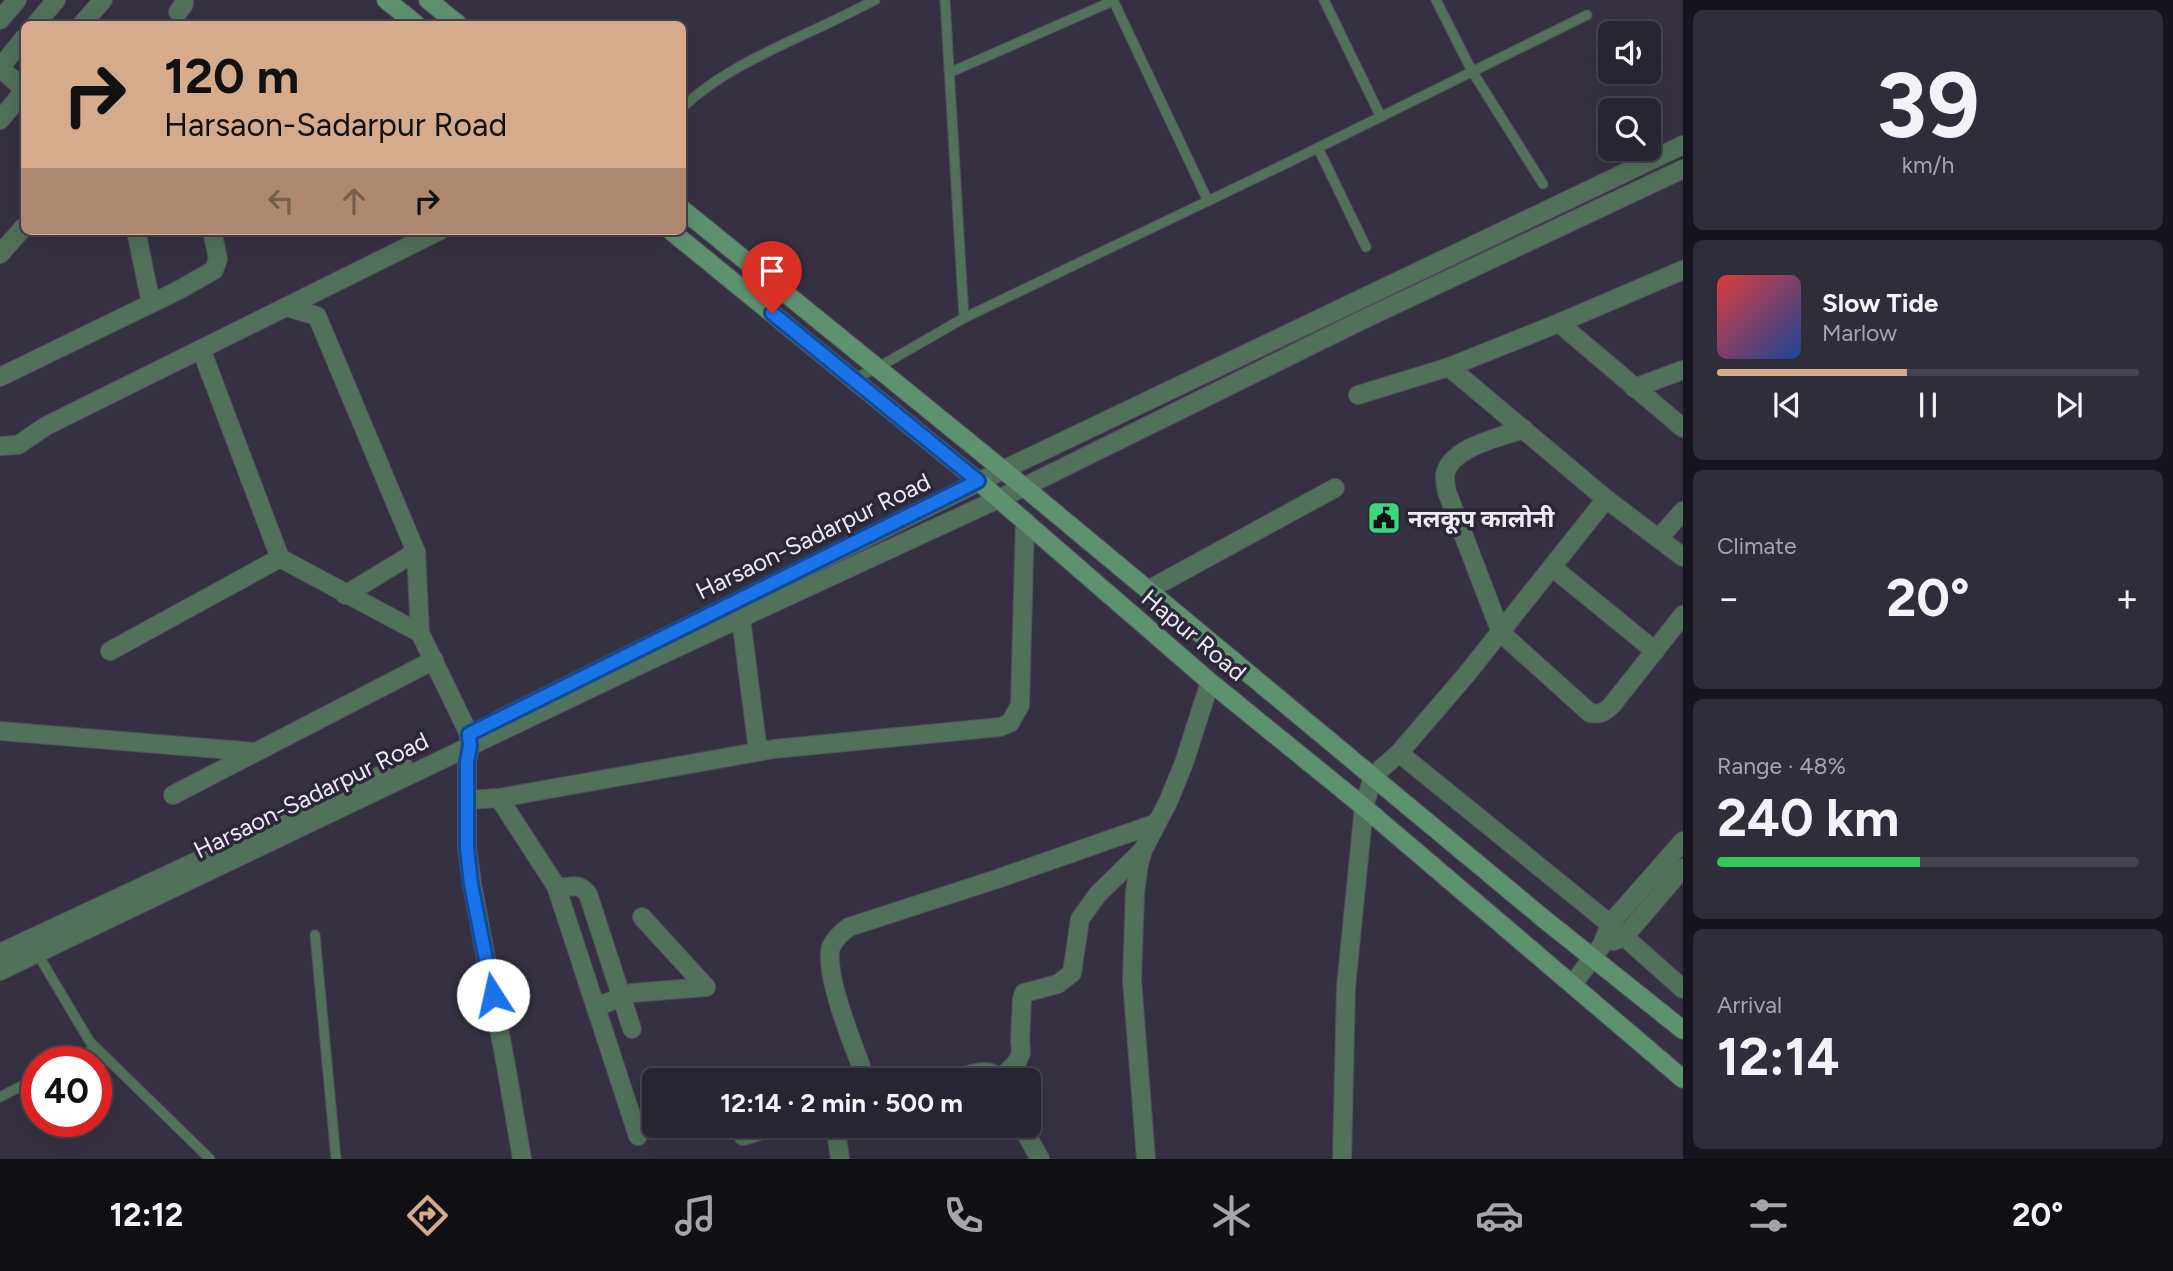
<!DOCTYPE html>
<html lang="en">
<head>
<meta charset="utf-8">
<style>
	body { margin:0; font-family:Figtree,"Noto Sans Devanagari",sans-serif; background:#302d3a; color:#f1f3f6; height:100vh; display:flex; flex-direction:column; font-size:26px; white-space:nowrap }
	* { box-sizing:border-box; margin:0 }
	p { font-size:23px; color:#a5a5ac }
	.icon { flex:none; width:38px; height:38px; fill:none; stroke:currentColor; stroke-width:2; stroke-linecap:round; stroke-linejoin:round }
	.map { position:relative; flex:1; overflow:hidden }
	.drawer { display:flex; flex-direction:column; gap:10px; padding:10px; background:#16141c; width:490px }
	.drawer>* { flex:none }
	.banner { position:absolute; left:21px; top:21px; width:665px; height:214px; border-radius:10px; box-shadow:0 7px 28px #0002,0 0 0 2px #44424d; background:#d6ab8b; color:#111; overflow:hidden }
	.tools { position:absolute; left:1598px; top:21px; display:grid; gap:14px }
	.tools a { display:grid; place-items:center; width:63px; height:63px; border-radius:10px; background:#282532; box-shadow:0 7px 28px #0002,0 0 0 2px #44424d; font-size:35px }
	.speed { position:absolute; left:21px; top:1046px; display:flex; gap:14px; font-size:35px; font-weight:700; text-align:center }
	.speed>* { display:grid; place-content:center; width:91px; height:91px; border-radius:50%; background:#282532; box-shadow:0 7px 28px #0002,0 0 0 2px #44424d; line-height:1 }
	.speed .limit { border:10px solid #d22; background:#fff; color:#111 }
	.pin { position:absolute; display:grid; place-items:center; width:60px; height:60px; color:#fff; margin:-72px -30px; border-radius:50% 50% 50% 0; rotate:-45deg; box-shadow:0 0 7px #0007 }
	.pin .icon { rotate:45deg }
	.me { position:absolute; width:77px; margin:-38px; rotate:350deg; stroke-linejoin:round; filter:drop-shadow(0 0 5px #0008) }
	.turn { display:flex; align-items:center; gap:24px; height:147px; padding:0 28px; font-size:32px }
	.turn .icon { width:91px; height:91px; stroke-width:2.5 }
	.turn b { display:block; font-size:49px; line-height:60px }
	.lanes { display:flex; align-items:center; height:66px; padding:0 28px; background:#0003; justify-content:center; gap:35px; direction:ltr }
	.lanes .off { opacity:.35 }
	.big { font-size:52px; font-weight:700; line-height:1.1 }
	.drawer .card { flex:1; display:flex; flex-direction:column; justify-content:center; gap:10px; min-width:0; padding:0 24px; border-radius:10px; background:#302d3a }
	.drawer .dial { align-items:center; gap:0 }
	.dial b { font-size:91px; line-height:1 }
	.song { display:flex; align-items:center; gap:21px }
	.cover { width:84px; height:84px; border-radius:10px; background:linear-gradient(135deg,hsl(0 70% 55%),hsl(220 70% 35%)) }
	.played { height:7px; border-radius:4px; background:linear-gradient(90deg,#d6ab8b 45%,#44424d 45%) }
	.keys { display:flex; justify-content:space-around; direction:ltr }
	.heat { display:flex; justify-content:space-between; align-items:center; font-size:38px; direction:ltr }
	.charge { height:10px; border-radius:5px; background:linear-gradient(90deg,#34c759 48%,#44424d 0) }
	.trip { position:absolute; left:642px; top:1068px; width:399px; height:70px; border-radius:10px; background:#282532; box-shadow:0 7px 28px #0002,0 0 0 2px #44424d; font-weight:700; line-height:70px; text-align:center }
	.tab-bar { display:flex; height:112px; justify-content:space-around; align-items:center; background:#100f14; color:#a5a5ac }
	.tab-bar .icon { width:49px; height:49px }
	.tab-bar .active { color:#d6ab8b }
	.tab-bar b { font-size:32px; color:#f1f3f6 }
	main { display:flex; flex:1; min-height:0 }
	.map>svg:first-child { display:block }
</style>
</head>
<body>
<main>
<div class="map">
<svg width="1683" height="1159" viewBox="0 0 1683 1159">
	<rect width="100%" height="100%" fill="#363142"/>
	<g fill="none" stroke-linecap="round" stroke-linejoin="round">
		<defs>
			<g id="service">
				<path d="M945,0L964,318"/>
				<path d="M1113,0L1208,201"/>
				<path d="M1324,0L1381,117"/>
				<path d="M1436,0L1472,71L1543,184"/>
				<path d="M951,72L1113,1"/>
				<path d="M682,108C717,74 763,54 807,33C830,23 853,11 875,0"/>
				<path d="M1318,148L1366,247"/>
				<path d="M853,379L877,368L964,318L1285,164L1587,15"/>
				<path d="M315,935L336,1159"/>
				<path d="M37,953L90,1042L210,1159"/>
				<path d="M68,1062L96,1048"/>
				<path d="M0,1097L37,1078"/>
			</g>
			<g id="minor">
				<path d="M178,12L184,4V0"/>
				<path d="M82,24L103,0"/>
				<path d="M0,68L24,89"/>
				<path d="M0,120L24,91"/>
				<path d="M136,231L151,303"/>
				<path d="M0,254L24,227"/>
				<path d="M286,307L317,316L416,552L420,633L469,734"/>
				<path d="M1559,323L1683,428"/>
				<path d="M201,349L280,558"/>
				<path d="M1449,367L1606,499L1683,557"/>
				<path d="M0,377L179,290L214,270L218,259L212,231"/>
				<path d="M1634,388L1683,370"/>
				<path d="M1358,395L1449,367L1559,323L1683,270"/>
				<path d="M1524,429C1501,437 1450,447 1445,475C1445,481 1446,487 1447,492L1501,633L1590,713C1600,715 1605,712 1612,705L1683,615"/>
				<path d="M0,446L18,445L46,426L439,231"/>
				<path d="M1003,470L1683,145"/>
				<path d="M1024,487L1358,322L1683,169"/>
				<path d="M1659,538L1683,511"/>
				<path d="M1552,567L1655,651"/>
				<path d="M1148,590L1335,488"/>
				<path d="M345,595L416,552"/>
				<path d="M741,619L758,751"/>
				<path d="M110,651L280,558L420,633"/>
				<path d="M0,731L255,752"/>
				<path d="M1399,753L1610,924L1683,989"/>
				<path d="M173,795L434,660"/>
				<path d="M499,798L556,886C570,891 576,879 588,894L632,1029"/>
				<path d="M467,800L499,798L774,749L1000,727L1010,723L1020,705L1025,521"/>
				<path d="M556,886L638,1136"/>
				<path d="M642,917L706,987"/>
				<path d="M1614,941L1624,937L1683,868"/>
				<path d="M1573,984L1602,945L1610,924L1683,841"/>
				<path d="M596,1007L632,993L706,987"/>
				<path d="M1000,1079L1017,1062L1021,1053L1020,1040L1022,999L1024,993L1058,984L1072,973L1080,919L1098,894L1143,850"/>
				<path d="M866,1080C856,1051 823,974 831,947C835,938 842,932 849,927L997,879L1157,823"/>
				<path d="M951,1080C967,1076 989,1064 1000,1080"/>
				<path d="M835,1125L840,1159"/>
				<path d="M1021,1125L1040,1159"/>
				<path d="M743,1136L780,1125"/>
				<path d="M1146,1159L1132,980L1135,892L1139,864L1143,850L1168,802L1184,763L1210,682"/>
				<path d="M1342,1159L1346,987L1364,807L1373,776L1399,753L1466,675L1606,499"/>
			</g>
			<g id="tertiary">
				<path d="M0,20L17,0"/>
				<path d="M36,24L56,0"/>
				<path d="M0,68L24,38"/>
				<path d="M498,720L1003,470"/>
				<path d="M469,737L470,746L467,761V848L472,884L507,1071L522,1159"/>
				<path d="M0,953L403,765"/>
				<path d="M0,971L648,661L1024,487"/>
			</g>
			<g id="secondary">
				<path d="M386,0L416,24"/>
				<path d="M428,0L458,24"/>
				<path d="M682,209L1024,487L1544,919L1683,1030"/>
				<path d="M671,231L978,481L1210,682L1359,803L1683,1079"/>
			</g>
		</defs>
		<use href="#service" stroke="#534f5f" stroke-width="11"/>
		<use href="#minor" stroke="#534f5f" stroke-width="20"/>
		<use href="#tertiary" stroke="#534f5f" stroke-width="20"/>
		<use href="#secondary" stroke="#534f5f" stroke-width="20"/>
		<use href="#service" stroke="#51715a" stroke-width="9"/>
		<use href="#minor" stroke="#51715a" stroke-width="18"/>
		<use href="#tertiary" stroke="#51715a" stroke-width="18"/>
		<use href="#secondary" stroke="#5e926e" stroke-width="18"/>
	</g>
	<g fill="none" stroke-linecap="round" stroke-linejoin="round">
		<defs>
			<path id="route" d="M493,995L471,884L467,848V761L470,746L469,734L978,481L772,313"/>
		</defs>
		<use href="#route" stroke="#114b97" stroke-width="18"/>
		<use href="#route" stroke="#1a73e8" stroke-width="12"/>
	</g>
	<defs>
		<symbol id="civic-square" viewBox="-11 -11 22 22"><rect x="-9" y="-9" width="18" height="18" rx="4" fill="#3ad77f" stroke="#2c2738"/><path d="M-.6-6.5H3V-4.5H.6V-3L4-1V1h2V6H-6V1h2V-1L-.6-3ZM-1.2 2.5V6h2.4V2.5Z" fill="#111"/></symbol>
	</defs>
	<g fill-rule="evenodd">
		<use href="#civic-square" x="1365" y="499" width="38" height="38"/>
	</g>
	<g text-anchor="middle" dominant-baseline="central" stroke-width="7" stroke-linejoin="round" paint-order="stroke">
		<g font-size="24" font-weight="bold" fill="#edeaf5" stroke="#2c2738" text-anchor="start">
			<text x="1408" y="518">नलकूप कालोनी</text>
		</g>
		<g font-size="24" fill="#edeaf5" stroke="#2c2738">
			<text transform="translate(813 536) rotate(-26)">Harsaon-Sadarpur Road</text>
			<text transform="translate(1194 635) rotate(40)">Hapur Road</text>
			<text transform="translate(311 795) rotate(-26)">Harsaon-Sadarpur Road</text>
		</g>
	</g>
</svg>
<div class="tools">
<a><svg class="icon" aria-label="sound" viewBox="0 0 24 24"><path d="M4 9h4l5-4v14l-5-4H4zM17 9q2 3 0 6"/></svg></a>
<a><svg class="icon" aria-label="search" viewBox="0 0 24 24"><circle cx="10" cy="10" r="6"/><path d="M15 15l6 6"/></svg></a>
</div>
<div class="speed"><div class="limit">40</div></div>
<div class="pin" style="left:772px;top:313px;background:#d93025"><svg class="icon" aria-label="arrive" viewBox="0 0 24 24"><path d="M6 21V4h12l-3 4 3 4H6"/></svg></div>
<svg class="me" style="left:493px;top:995px" viewBox="-20 -20 40 40"><circle r="19" fill="#fff"/><path d="M0-13L10 11 0 6-10 11z" fill="#1a73e8"/></svg>
<div class="trip">12:14 · 2 min · 500 m</div>
<div class="banner">
<div class="turn"><svg class="icon" aria-label="right" viewBox="0 0 24 24"><path d="M7 20v-9h11M14 6l5 5-5 5"/></svg><div><b>120 m</b>Harsaon-Sadarpur Road</div></div>
<div class="lanes"><svg class="icon off" aria-label="left" viewBox="0 0 24 24"><path d="M17 20v-9H6M10 6l-5 5 5 5"/></svg><svg class="icon off" aria-label="ahead" viewBox="0 0 24 24"><path d="M12 20V5M6 11l6-6 6 6"/></svg><svg class="icon" aria-label="right" viewBox="0 0 24 24"><path d="M7 20v-9h11M14 6l5 5-5 5"/></svg></div>
</div>
</div>
<section class="drawer">
<div class="card dial"><b>39</b><p>km/h</p></div>
<div class="card">
<div class="song"><i class="cover"></i><div><b>Slow Tide</b><p>Marlow</p></div></div>
<div class="played"></div>
<div class="keys"><svg class="icon" aria-label="previous" viewBox="0 0 24 24"><path d="M18 5L8 12l10 7zM5 5v14"/></svg><svg class="icon" aria-label="pause" viewBox="0 0 24 24"><path d="M8 5v14M16 5v14"/></svg><svg class="icon" aria-label="next" viewBox="0 0 24 24"><path d="M6 5l10 7-10 7zM19 5v14"/></svg></div>
</div>
<div class="card"><p>Climate</p>
<div class="heat"><a>−</a><b class="big">20°</b><a>+</a></div>
</div>
<div class="card"><p>Range · 48%</p><b class="big">240 km</b><div class="charge"></div></div>
<div class="card"><p>Arrival</p><b class="big">12:14</b></div>
</section>
</main>
<nav class="tab-bar">
<b>12:12</b>
<svg class="icon active" aria-label="directions" viewBox="0 0 24 24"><path d="M12 3l9 9-9 9-9-9zM9 14v-3h6M13 9l2 2-2 2"/></svg>
<svg class="icon" aria-label="music" viewBox="0 0 24 24"><path d="M9 18V5l10-2v13"/><circle cx="6" cy="18" r="3"/><circle cx="16" cy="16" r="3"/></svg>
<svg class="icon" aria-label="phone" viewBox="0 0 24 24"><path d="M5 4h4l2 5-3 2q2 4 5 5l2-3 5 2v4C11 20 4 13 5 4z"/></svg>
<svg class="icon" aria-label="climate" viewBox="0 0 24 24"><path d="M12 3v18M4 7l16 10M4 17L20 7"/></svg>
<svg class="icon" aria-label="car" viewBox="0 0 24 24"><path d="M5 17H2v-5l4-1 3-4h7l3 4 3 1v5h-3M9 17h6M6 11h13"/><circle cx="7" cy="17" r="2"/><circle cx="17" cy="17" r="2"/></svg>
<svg class="icon" aria-label="filters" viewBox="0 0 24 24"><path d="M4 7h16M4 17h16"/><circle cx="9" cy="7" r="2"/><circle cx="15" cy="17" r="2"/></svg>
<b>20°</b>
</nav>
</body>
</html>
